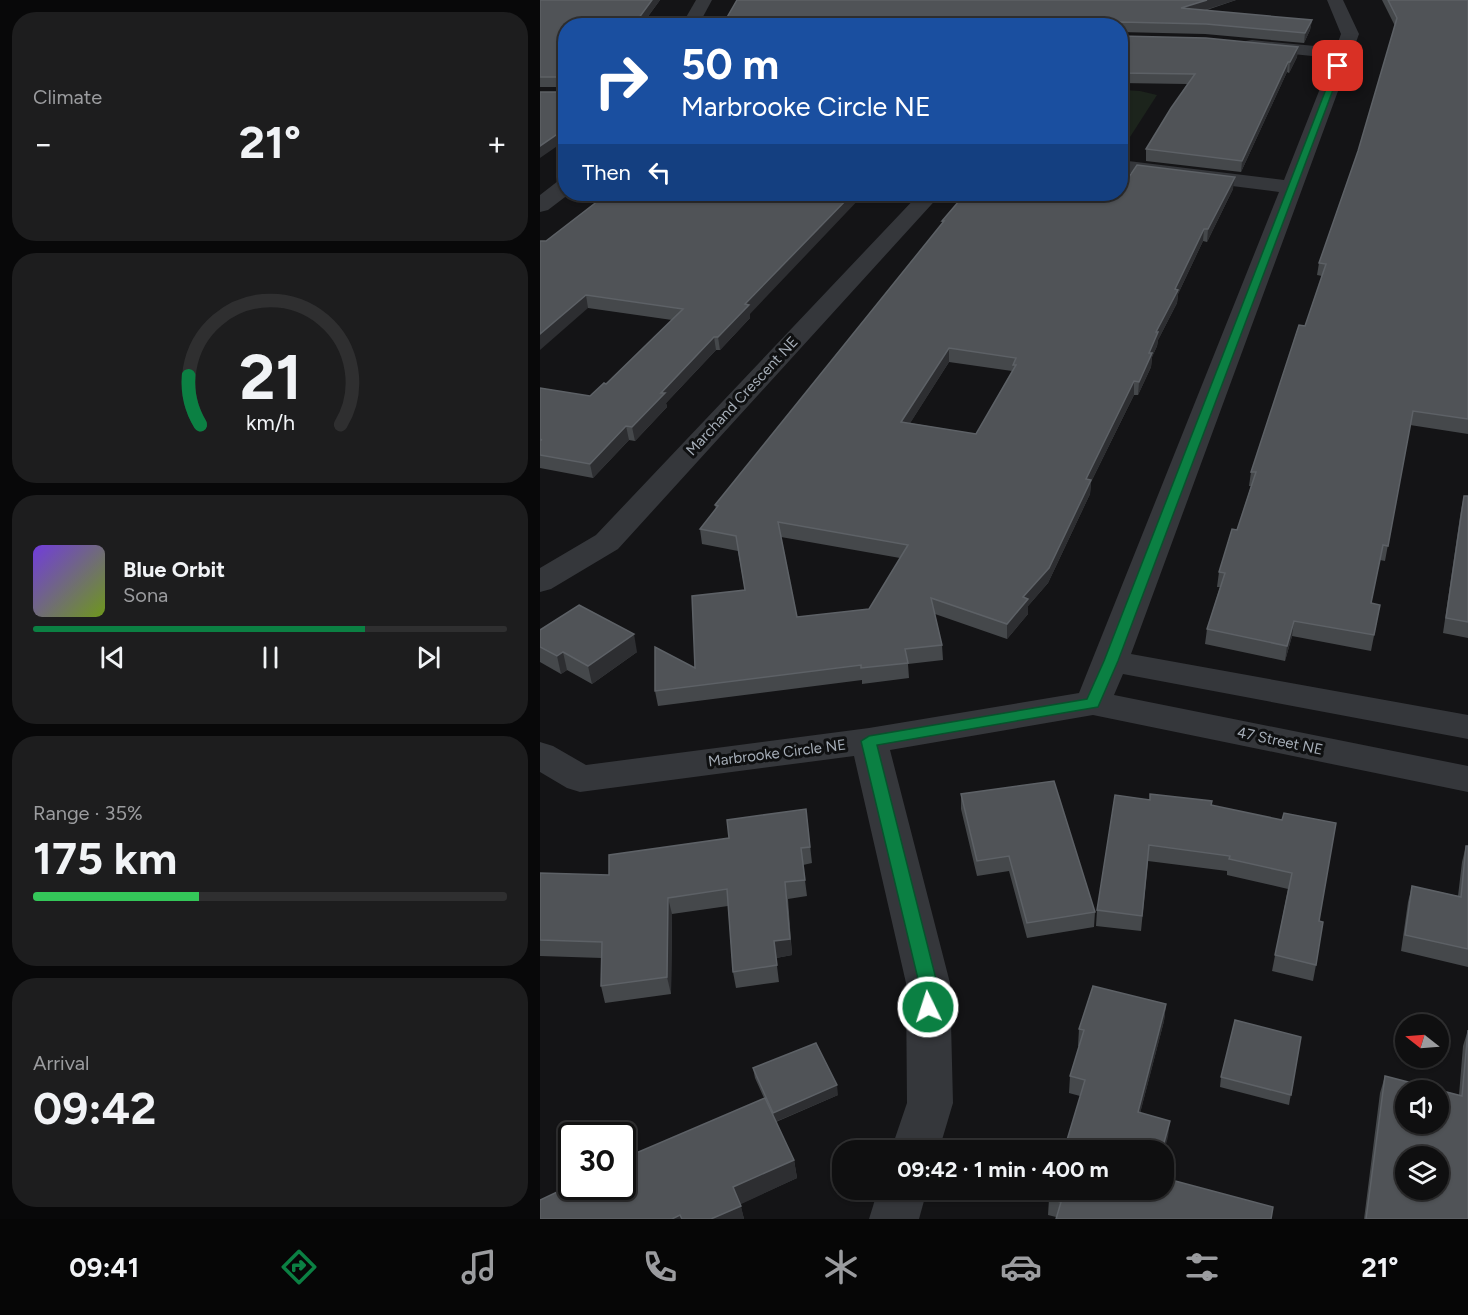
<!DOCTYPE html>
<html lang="en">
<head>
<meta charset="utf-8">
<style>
	body { margin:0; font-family:Figtree,sans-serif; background:#1d1d1e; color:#f1f3f6; height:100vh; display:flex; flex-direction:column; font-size:22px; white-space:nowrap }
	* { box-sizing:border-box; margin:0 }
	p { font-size:20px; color:#9b9c9f }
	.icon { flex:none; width:33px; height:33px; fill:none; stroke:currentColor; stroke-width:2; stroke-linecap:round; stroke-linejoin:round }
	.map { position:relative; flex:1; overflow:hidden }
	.side { display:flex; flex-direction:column; gap:12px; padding:12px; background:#080809; width:540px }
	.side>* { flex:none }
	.guide { position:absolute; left:18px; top:18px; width:570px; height:183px; border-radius:24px; box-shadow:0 2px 4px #0004,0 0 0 2px #2f2f30; background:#1a4fa0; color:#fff; overflow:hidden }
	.needle { width:39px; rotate:287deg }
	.buttons { position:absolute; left:855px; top:1014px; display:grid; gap:12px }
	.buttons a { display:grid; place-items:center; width:54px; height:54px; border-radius:50%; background:#0f0f10; box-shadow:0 2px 4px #0004,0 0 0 2px #2f2f30; font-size:30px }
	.speed { position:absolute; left:18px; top:1122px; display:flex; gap:12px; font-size:30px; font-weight:700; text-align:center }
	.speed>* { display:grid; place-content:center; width:78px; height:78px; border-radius:50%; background:#0f0f10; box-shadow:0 2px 4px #0004,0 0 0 2px #2f2f30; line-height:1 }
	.speed .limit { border:3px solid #111; border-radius:9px; background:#fff; color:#111 }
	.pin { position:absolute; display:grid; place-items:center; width:51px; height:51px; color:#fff; margin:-26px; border-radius:12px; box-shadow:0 3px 9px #0006 }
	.me { position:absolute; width:66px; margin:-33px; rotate:356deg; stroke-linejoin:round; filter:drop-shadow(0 0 4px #0008) }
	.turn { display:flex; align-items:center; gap:21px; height:126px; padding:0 24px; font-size:27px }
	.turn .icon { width:78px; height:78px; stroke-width:2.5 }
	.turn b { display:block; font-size:42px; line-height:51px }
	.then { display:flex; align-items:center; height:57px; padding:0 24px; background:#0003; gap:12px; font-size:22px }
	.big { font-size:45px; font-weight:700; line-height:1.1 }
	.side .widget { flex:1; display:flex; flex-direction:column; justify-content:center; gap:9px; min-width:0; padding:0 21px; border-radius:24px; background:#1d1d1e }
	.side .dial { align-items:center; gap:0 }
	.dial svg { height:156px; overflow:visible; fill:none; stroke:#2f2f30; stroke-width:7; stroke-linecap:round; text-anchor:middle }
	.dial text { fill:#f1f3f6; stroke:none }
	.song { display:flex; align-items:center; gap:18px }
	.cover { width:72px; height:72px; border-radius:9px; background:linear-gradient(135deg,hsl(260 70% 55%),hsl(80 70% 35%)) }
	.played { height:6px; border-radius:3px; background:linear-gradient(90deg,#0b8043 70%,#2f2f30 70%) }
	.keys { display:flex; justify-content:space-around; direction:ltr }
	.heat { display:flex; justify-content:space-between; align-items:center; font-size:33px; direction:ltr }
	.charge { height:9px; border-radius:4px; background:linear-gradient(90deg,#34c759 35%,#2f2f30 0) }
	.trip { position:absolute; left:292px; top:1140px; width:342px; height:60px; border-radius:24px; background:#0f0f10; box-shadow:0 2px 4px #0004,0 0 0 2px #2f2f30; font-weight:700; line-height:60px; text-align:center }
	.tabs { display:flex; height:96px; justify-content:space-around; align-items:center; background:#060606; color:#9b9c9f }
	.tabs .icon { width:42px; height:42px }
	.tabs .active { color:#0b8043 }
	.tabs b { font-size:27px; color:#f1f3f6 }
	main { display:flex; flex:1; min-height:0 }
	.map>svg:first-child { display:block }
</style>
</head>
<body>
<main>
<section class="side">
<div class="widget"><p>Climate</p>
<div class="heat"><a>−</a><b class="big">21°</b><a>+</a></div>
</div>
<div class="widget dial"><svg viewBox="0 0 100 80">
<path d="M14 69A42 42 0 1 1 86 69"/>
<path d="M14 69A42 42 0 0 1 8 44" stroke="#0b8043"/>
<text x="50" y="56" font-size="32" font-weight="700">21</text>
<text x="50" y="72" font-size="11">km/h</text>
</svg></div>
<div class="widget">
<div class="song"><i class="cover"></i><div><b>Blue Orbit</b><p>Sona</p></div></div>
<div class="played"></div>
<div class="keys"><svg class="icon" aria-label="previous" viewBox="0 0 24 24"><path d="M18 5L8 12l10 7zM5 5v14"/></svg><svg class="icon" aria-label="pause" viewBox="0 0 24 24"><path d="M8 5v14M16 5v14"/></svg><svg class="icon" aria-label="next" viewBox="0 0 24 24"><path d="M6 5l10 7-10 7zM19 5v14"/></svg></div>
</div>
<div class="widget"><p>Range · 35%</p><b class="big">175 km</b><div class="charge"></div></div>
<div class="widget"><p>Arrival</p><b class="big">09:42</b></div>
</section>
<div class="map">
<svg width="928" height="1219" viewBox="0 0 928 1219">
	<rect width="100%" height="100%" fill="#141416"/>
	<path fill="#1c241c" d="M581,90L600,91L617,95L581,151Z"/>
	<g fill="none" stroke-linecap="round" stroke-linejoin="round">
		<g fill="#35373b" fill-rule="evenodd">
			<path d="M156,0H172L158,26H141Z"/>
			<path d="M787,0H803L819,34L591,654L928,715V739L583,674L574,695L928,766V792L553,715L350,750L410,983L413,1103L399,1150H351L367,1103L366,983L314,756L40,792L27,788L0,772V742L13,746L46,765L329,728L539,693L739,192L580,172V160L744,180L792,58L712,50L706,49L703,45L706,41L712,40L796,48L801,34Z"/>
			<path d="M26,180V194H29L8,210L0,212V195L18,181Z"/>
			<path d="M379,194H401L78,549L11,589L0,592V568L56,535Z"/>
			<path d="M338,1190H387L379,1219H329Z"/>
		</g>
	</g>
	<g fill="#45484b" fill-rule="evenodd">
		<path d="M0,0H120L101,26L26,87H0Z"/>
		<path d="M197,0H696L664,11L772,20L770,30L764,43L665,34L580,32V26H182Z"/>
		<path d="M842,0H928V434L870,425L845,561L840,560L831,603L840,605L831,651L752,636L745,661L665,644L667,629L680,587H677L679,572L697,530L711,486H709L711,472L765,326L782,276L777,275L779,263L818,151L855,26Z"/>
		<path d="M580,36L758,47L757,57L749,73L747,72L701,172L606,161V149L647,84L580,83Z"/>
		<path d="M693,189L667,242L663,241L638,294L637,303L618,340L617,346L612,357L611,367L598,395H594L551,482L550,494L508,583L488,606V614L467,639L395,614L402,645L403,660L368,664L369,678L322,684V680L118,706L115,691L155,668L205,590L198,551L162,544L160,529L176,509L175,505L402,224V221ZM409,362L472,371L436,434L370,423ZM241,537L360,558L329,609L257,617Z"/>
		<path d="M0,241L210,314V318L180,350H176L126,403L127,407L95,441L89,440L53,478L0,468V388L50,396L66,384L132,320L48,308Z"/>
		<path d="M924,496H928V638L903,633L921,510Z"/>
		<path d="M0,630L97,652L52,684L27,670L21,674L0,662Z"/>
		<path d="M421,794L555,912L554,927L487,938L469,871L437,876L421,809Z"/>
		<path d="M610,800L671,805L742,820L779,921L776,965L773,981L732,971L748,889L687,875V871L608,861L601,931L556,926L557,910Z"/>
		<path d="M266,809L272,863L263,865L267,896L248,899L252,955L236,958L239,982L196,988L193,972L188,906L132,914L131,994L65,1003L61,986L62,958L0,956V873L69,875L189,838Z"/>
		<path d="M926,846H928V967L861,951L868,902L872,886L918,896L922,862Z"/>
		<path d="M626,1004L624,1021L600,1113L628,1137L540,1096L529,1093L530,1076L539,1046H538L539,1029Z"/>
		<path d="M928,1030V1219H824L840,1093L845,1076L919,1095L923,1046Z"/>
		<path d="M761,1037L749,1105L680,1087L681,1077Z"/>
		<path d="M213,1068L298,1095L236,1122L254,1160L257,1178L200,1204L204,1219H0L224,1098L215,1078Z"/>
		<path d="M624,1190L516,1217L508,1215L509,1199Z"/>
	</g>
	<g fill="#2d2e31">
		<path d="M112,0H120L101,26H93Z"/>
		<path d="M667,0H696L640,18L641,8Z"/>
		<path d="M772,20L770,30L764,43L765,33Z"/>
		<path d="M758,47L757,57L749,73L750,62Z"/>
		<path d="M748,62L747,72L701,172L702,161Z"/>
		<path d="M26,128V140L0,158V146Z"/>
		<path d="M695,177L693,189L667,242L668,229Z"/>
		<path d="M312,194H324L210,314V318L180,350L178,337L205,304Z"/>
		<path d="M664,229L663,241L638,294L637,303L618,340L617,346L612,357L611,367L598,395L599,382L616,332L635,289Z"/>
		<path d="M46,295L48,308L0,350V334Z"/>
		<path d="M174,337L176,350L126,403L127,407L95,441L92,427L121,393Z"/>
		<path d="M409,348V362L362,436L361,422Z"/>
		<path d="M594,381V395L551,482L550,494L508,583L488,606V614L467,639V624L483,597L546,479Z"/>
		<path d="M86,426L89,440L53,478L50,464Z"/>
		<path d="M754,621L752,636L745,661L747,646Z"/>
		<path d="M94,634L97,652L52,684L48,666Z"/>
		<path d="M23,652L27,670L21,674L17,656Z"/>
		<path d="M245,882L252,955L236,958L239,982L234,941Z"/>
		<path d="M128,898L132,914L131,994L127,977Z"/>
		<path d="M626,1004L624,1021L596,1129L598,1112Z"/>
		<path d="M297,1085L298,1095L235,1122L233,1113Z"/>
		<path d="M630,1121L628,1137L624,1152V1150H622Z"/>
		<path d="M254,1160L257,1178L197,1206L193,1187Z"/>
		<path d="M201,1206L204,1219H171Z"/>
		<path d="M140,1215L141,1219H132Z"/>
	</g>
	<g fill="#505357" stroke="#5d6166" stroke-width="1.5" fill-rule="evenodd">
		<path d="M0,0H112L93,26H26V77H0Z"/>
		<path d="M197,0H667L641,8L772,20L765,33L666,24L580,22L578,24V26H182Z"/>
		<path d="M848,0H928V419L873,411L848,546L843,545L831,603L840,605L834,635L754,621L747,646L667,629L685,573L679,572L692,529L697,530L716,472H711L759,325L765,326L786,264L779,263L818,151L857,18Z"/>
		<path d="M580,36L666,38L758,47L750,62H748L702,161L606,149L631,108L655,74L580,73Z"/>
		<path d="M0,92H26V115L24,117H26V128L0,146Z"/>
		<path d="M597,165L695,177L668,229H664L635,289L638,290L616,332H618L609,353H612L599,382L594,381L546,479L551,480L509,568L483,597L488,599L467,624L391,598L402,645L365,649L368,663L321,668V665L115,691V647L155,668L152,596L205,590L196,536L160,529L178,506L175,505L404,221H402L425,194H580V182L585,183ZM409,348L476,358L473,365H476L436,434L361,422ZM238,522L368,545L329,609L257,617Z"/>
		<path d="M67,194H312L205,304L209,305L178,337H174L121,393H125L92,427L86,426L50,464L0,455V440H2L0,439V388L50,396L64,383L66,384L143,309L46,295L0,334V241H6Z"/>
		<path d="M924,496H928V622L906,618Z"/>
		<path d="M39,605L94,634L48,666L23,652L17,656L0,647V630Z"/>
		<path d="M514,781L555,912L487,923L469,856L437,861L421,794Z"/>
		<path d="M610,794L672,801L671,805L742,820L744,813L796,823L779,921L783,922L776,965L735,955L752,873L689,859L690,856L609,845L602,916L557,910L575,795L610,800Z"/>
		<path d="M266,809L270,847L261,848L265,880L245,882L250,939L234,941L237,965L193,972L187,889L128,898L127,977L61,986L62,942L0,940V873L69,875V855L189,838L187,820Z"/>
		<path d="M926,846H928V949L865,935L872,886L921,897Z"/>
		<path d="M553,986L626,1004L598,1112L630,1121L622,1150H524L545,1080L530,1076L544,1030L539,1029Z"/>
		<path d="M695,1020L761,1037L751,1095L681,1077Z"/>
		<path d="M928,1030V1219H826L845,1076L922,1096ZM866,1090H898V1124H866ZM866,1156H898V1190H866Z"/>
		<path d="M276,1043L297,1085L233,1113L213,1068Z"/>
		<path d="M225,1098L254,1160L193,1187L201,1206L171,1219H142L140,1215L132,1219H0V1200L32,1185V1186H82V1159Z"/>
		<path d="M624,1178L733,1207L731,1219H516L521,1202L509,1199L512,1190H624Z"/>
	</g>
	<path fill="#0b8043" stroke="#07532c" stroke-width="1.5" d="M798,64L802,66L578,661L558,707L337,745L397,983V1007L395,1013L388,1015L382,1013L379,1007V983L321,741L329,736L547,699L564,661L795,66Z"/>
	<g text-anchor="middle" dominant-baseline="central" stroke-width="6" stroke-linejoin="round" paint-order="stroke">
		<g font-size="15" fill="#a5adb7" stroke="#0f1011">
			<text transform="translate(202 396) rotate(-47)">Marchand Crescent NE</text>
			<text transform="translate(740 741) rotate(12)">47 Street NE</text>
			<text transform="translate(237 753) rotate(-7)">Marbrooke Circle NE</text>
		</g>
	</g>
</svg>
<div class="buttons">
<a><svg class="needle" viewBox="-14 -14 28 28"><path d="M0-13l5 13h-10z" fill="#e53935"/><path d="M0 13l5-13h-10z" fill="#9b9c9f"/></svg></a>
<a><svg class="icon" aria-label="sound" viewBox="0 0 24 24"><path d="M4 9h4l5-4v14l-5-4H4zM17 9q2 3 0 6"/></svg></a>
<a><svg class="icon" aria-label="layers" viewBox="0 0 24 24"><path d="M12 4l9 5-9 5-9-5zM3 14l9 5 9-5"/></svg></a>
</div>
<div class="speed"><div class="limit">30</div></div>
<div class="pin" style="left:798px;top:66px;background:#d93025"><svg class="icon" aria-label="arrive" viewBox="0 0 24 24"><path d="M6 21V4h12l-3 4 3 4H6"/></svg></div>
<svg class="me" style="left:388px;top:1007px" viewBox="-20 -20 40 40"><circle r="17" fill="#0b8043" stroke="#fff" stroke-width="3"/><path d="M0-11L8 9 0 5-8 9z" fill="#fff"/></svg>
<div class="trip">09:42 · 1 min · 400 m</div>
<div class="guide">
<div class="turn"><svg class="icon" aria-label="right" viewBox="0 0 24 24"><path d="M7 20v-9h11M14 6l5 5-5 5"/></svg><div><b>50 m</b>Marbrooke Circle NE</div></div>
<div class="then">Then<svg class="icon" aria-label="left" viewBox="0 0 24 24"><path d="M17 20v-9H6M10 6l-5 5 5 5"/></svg></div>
</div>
</div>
</main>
<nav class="tabs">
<b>09:41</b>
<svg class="icon active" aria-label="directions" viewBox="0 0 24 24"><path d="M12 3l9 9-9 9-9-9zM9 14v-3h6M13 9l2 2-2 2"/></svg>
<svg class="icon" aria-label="music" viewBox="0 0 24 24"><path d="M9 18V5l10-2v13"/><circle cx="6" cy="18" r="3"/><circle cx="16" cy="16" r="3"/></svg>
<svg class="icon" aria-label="phone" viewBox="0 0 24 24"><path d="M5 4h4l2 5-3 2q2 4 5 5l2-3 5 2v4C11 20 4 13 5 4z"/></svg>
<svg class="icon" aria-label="climate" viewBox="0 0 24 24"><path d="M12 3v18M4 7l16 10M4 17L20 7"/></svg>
<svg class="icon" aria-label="car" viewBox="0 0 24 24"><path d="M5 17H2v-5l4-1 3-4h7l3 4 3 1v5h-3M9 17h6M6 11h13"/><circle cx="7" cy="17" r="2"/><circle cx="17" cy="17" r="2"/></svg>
<svg class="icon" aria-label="filters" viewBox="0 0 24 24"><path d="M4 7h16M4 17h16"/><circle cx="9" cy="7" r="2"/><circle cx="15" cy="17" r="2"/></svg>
<b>21°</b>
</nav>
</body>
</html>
